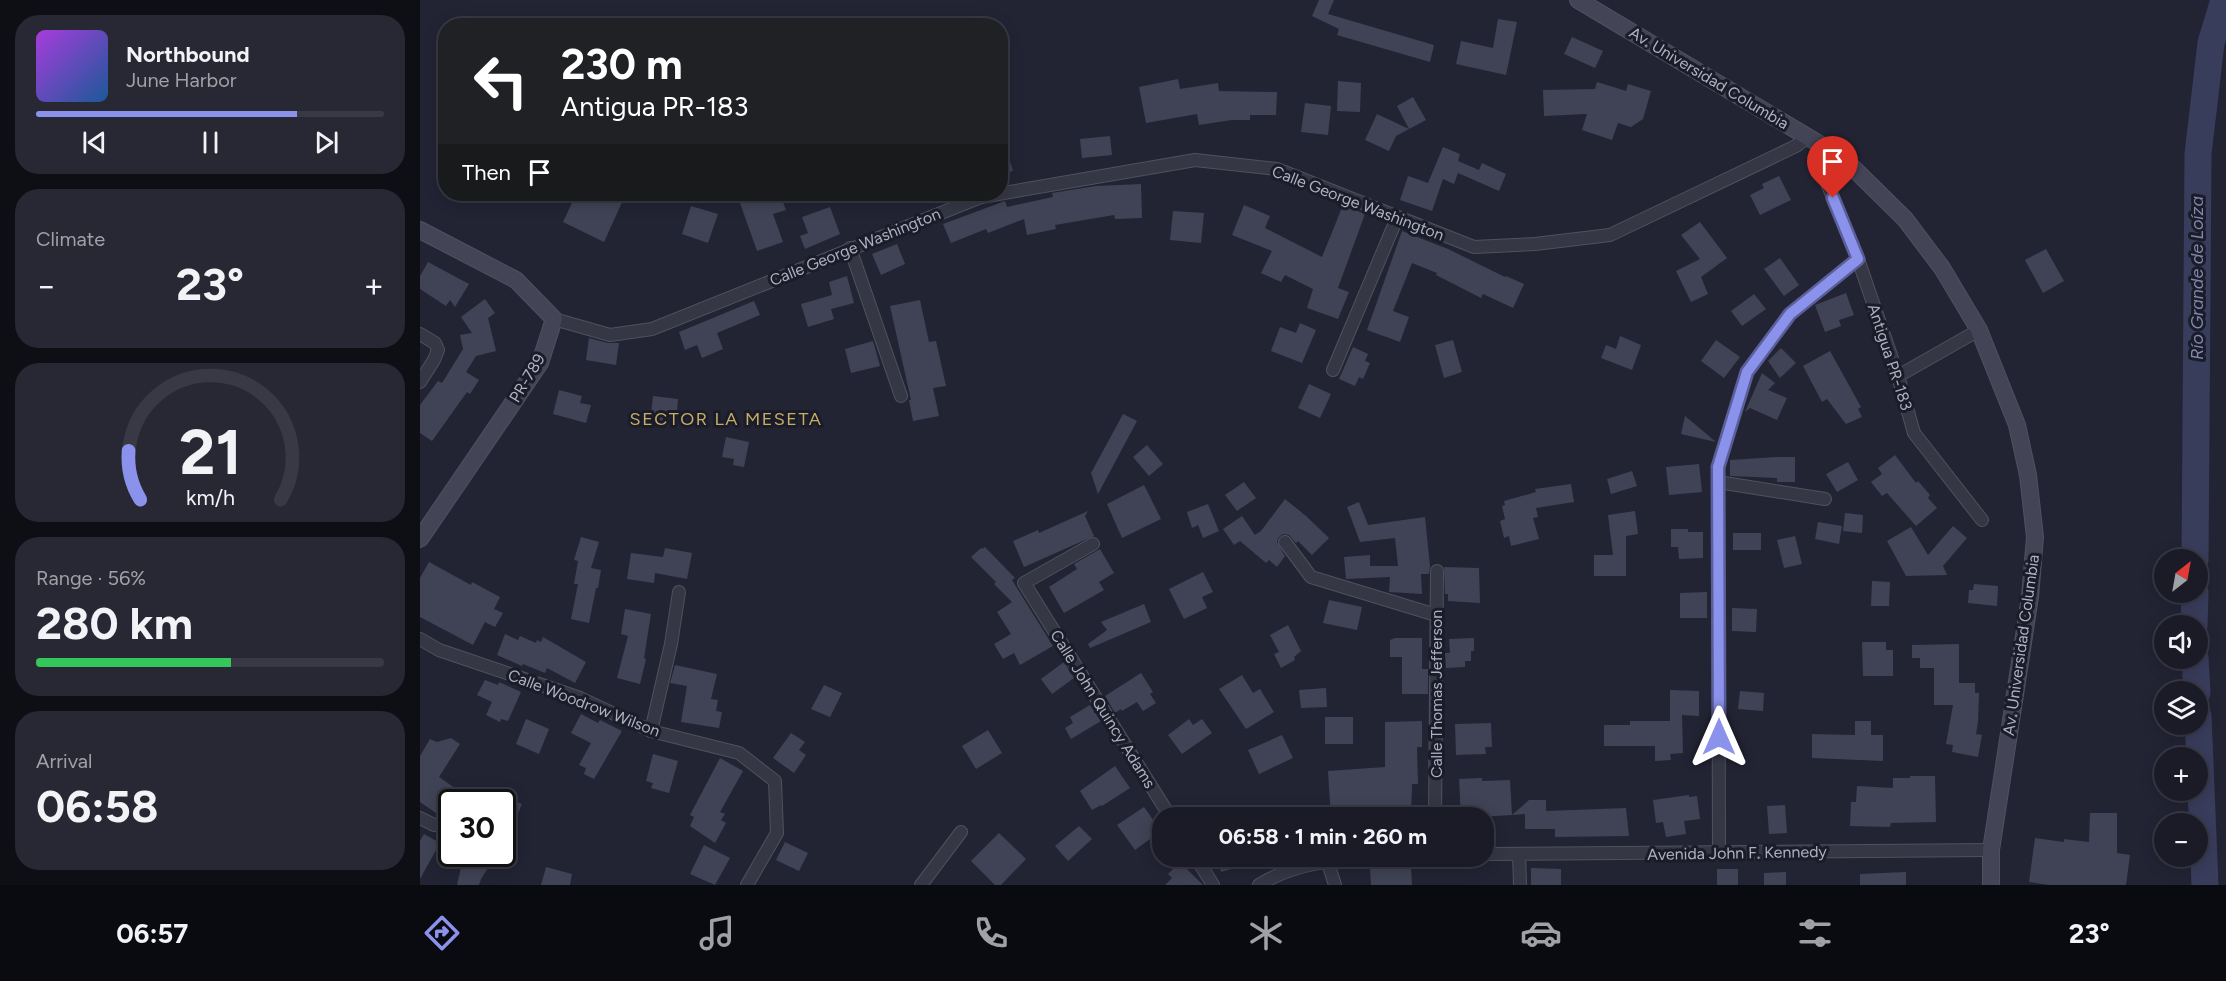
<!DOCTYPE html>
<html lang="en">
<head>
<meta charset="utf-8">
<style>
	body { margin:0; font-family:Figtree,sans-serif; background:#272833; color:#f1f3f6; height:100vh; display:flex; flex-direction:column; font-size:22px; white-space:nowrap }
	* { box-sizing:border-box; margin:0 }
	p { font-size:20px; color:#9fa1a7 }
	.icon { flex:none; width:33px; height:33px; fill:none; stroke:currentColor; stroke-width:2; stroke-linecap:round; stroke-linejoin:round }
	.map { position:relative; flex:1; overflow:hidden }
	.drawer { display:flex; flex-direction:column; gap:15px; padding:15px; background:#0e0f15; width:420px }
	.drawer>* { flex:none }
	.hud { position:absolute; left:18px; top:18px; width:570px; height:183px; border-radius:24px; box-shadow:0 3px 15px #0003,0 0 0 2px #383944; background:#202124; color:#fff; overflow:hidden }
	.needle { width:39px; rotate:31deg }
	.tools { position:absolute; left:1734px; top:549px; display:grid; gap:12px }
	.tools a { display:grid; place-items:center; width:54px; height:54px; border-radius:50%; background:#1a1b27; box-shadow:0 3px 15px #0003,0 0 0 2px #383944; font-size:30px }
	.speed { position:absolute; left:18px; top:789px; display:flex; gap:12px; font-size:30px; font-weight:700; text-align:center }
	.speed>* { display:grid; place-content:center; width:78px; height:78px; border-radius:50%; background:#1a1b27; box-shadow:0 3px 15px #0003,0 0 0 2px #383944; line-height:1 }
	.speed .limit { border:3px solid #111; border-radius:9px; background:#fff; color:#111 }
	.pin { position:absolute; display:grid; place-items:center; width:51px; height:51px; color:#fff; margin:-62px -26px; border-radius:50% 50% 50% 0; rotate:-45deg; box-shadow:0 0 6px #0007 }
	.pin .icon { rotate:45deg }
	.me { position:absolute; width:66px; margin:-33px; rotate:0deg; stroke-linejoin:round; filter:drop-shadow(0 0 4px #0008) }
	.turn { display:flex; align-items:center; gap:21px; height:126px; padding:0 24px; font-size:27px }
	.turn .icon { width:78px; height:78px; stroke-width:2.5 }
	.turn b { display:block; font-size:42px; line-height:51px }
	.then { display:flex; align-items:center; height:57px; padding:0 24px; background:#0003; gap:12px; font-size:22px }
	.big { font-size:45px; font-weight:700; line-height:1.1 }
	.drawer .card { flex:1; display:flex; flex-direction:column; justify-content:center; gap:9px; min-width:0; padding:0 21px; border-radius:24px; background:#272833 }
	.drawer .dial { align-items:center; gap:0 }
	.dial svg { height:156px; overflow:visible; fill:none; stroke:#383944; stroke-width:7; stroke-linecap:round; text-anchor:middle }
	.dial text { fill:#f1f3f6; stroke:none }
	.song { display:flex; align-items:center; gap:18px }
	.cover { width:72px; height:72px; border-radius:9px; background:linear-gradient(135deg,hsl(280 70% 55%),hsl(210 70% 35%)) }
	.played { height:6px; border-radius:3px; background:linear-gradient(90deg,#8b92eb 75%,#383944 75%) }
	.keys { display:flex; justify-content:space-around; direction:ltr }
	.heat { display:flex; justify-content:space-between; align-items:center; font-size:33px; direction:ltr }
	.charge { height:9px; border-radius:4px; background:linear-gradient(90deg,#34c759 56%,#383944 0) }
	.trip { position:absolute; left:732px; top:807px; width:342px; height:60px; border-radius:24px; background:#1a1b27; box-shadow:0 3px 15px #0003,0 0 0 2px #383944; font-weight:700; line-height:60px; text-align:center }
	.dock { display:flex; height:96px; justify-content:space-around; align-items:center; background:#0a0b10; color:#9fa1a7 }
	.dock .icon { width:42px; height:42px }
	.dock .current { color:#8b92eb }
	.dock b { font-size:27px; color:#f1f3f6 }
	main { display:flex; flex:1; min-height:0 }
	.map>svg:first-child { display:block }
</style>
</head>
<body>
<main>
<section class="drawer">
<div class="card">
<div class="song"><i class="cover"></i><div><b>Northbound</b><p>June Harbor</p></div></div>
<div class="played"></div>
<div class="keys"><svg class="icon" aria-label="previous" viewBox="0 0 24 24"><path d="M18 5L8 12l10 7zM5 5v14"/></svg><svg class="icon" aria-label="pause" viewBox="0 0 24 24"><path d="M8 5v14M16 5v14"/></svg><svg class="icon" aria-label="next" viewBox="0 0 24 24"><path d="M6 5l10 7-10 7zM19 5v14"/></svg></div>
</div>
<div class="card"><p>Climate</p>
<div class="heat"><a>−</a><b class="big">23°</b><a>+</a></div>
</div>
<div class="card dial"><svg viewBox="0 0 100 80">
<path d="M14 69A42 42 0 1 1 86 69"/>
<path d="M14 69A42 42 0 0 1 8 44" stroke="#8b92eb"/>
<text x="50" y="56" font-size="32" font-weight="700">21</text>
<text x="50" y="72" font-size="11">km/h</text>
</svg></div>
<div class="card"><p>Range · 56%</p><b class="big">280 km</b><div class="charge"></div></div>
<div class="card"><p>Arrival</p><b class="big">06:58</b></div>
</section>
<div class="map">
<svg width="1806" height="885" viewBox="0 0 1806 885">
	<rect width="100%" height="100%" fill="#222434"/>
	<g fill="none" stroke-linecap="round" stroke-linejoin="round">
		<g stroke="#393d5c" stroke-width="27">
			<path d="M1775,560L1778,154L1791,43L1804,0"/>
			<path d="M1774,626L1775,592"/>
			<path d="M1775,658L1777,692"/>
			<path d="M1778,716L1785,885"/>
		</g>
	</g>
	<g fill="#404355">
		<path d="M899,0H914L908,14L1014,45L1010,62L917,35L919,29L892,16Z"/>
		<path d="M1078,19L1097,22L1086,75L1036,64L1041,41L1073,48Z"/>
		<path d="M1152,37L1183,51L1175,68L1144,54Z"/>
		<path d="M758,79L760,89L798,83L799,91L857,92L856,115H830V120H812L779,125L777,114L726,123L719,87Z"/>
		<path d="M918,81L941,83L940,112L917,111Z"/>
		<path d="M1177,82L1206,91L1208,84L1231,91L1223,119L1211,127L1198,123L1192,140L1162,130L1167,114L1124,116L1123,90L1175,89Z"/>
		<path d="M993,97L1006,120L989,129L977,106Z"/>
		<path d="M885,103L911,106L908,135L881,132Z"/>
		<path d="M957,114L989,129L976,136L969,151L945,140Z"/>
		<path d="M690,136L692,155L662,158L660,139Z"/>
		<path d="M580,139H583L593,171L580,175Z"/>
		<path d="M1023,147L1040,154L1038,161L1059,170L1062,163L1086,174L1079,191L1038,173L1034,184L1023,179L1012,211L980,200L988,176L1008,183Z"/>
		<path d="M1359,176L1371,200L1340,215L1330,195L1344,188L1342,184Z"/>
		<path d="M721,184L722,218L695,219L694,215L635,225L636,229L607,235L604,219L568,233L566,229L531,243L523,224L585,201L587,207L633,197L632,193L676,186Z"/>
		<path d="M156,194H194L204,198L184,242L143,222Z"/>
		<path d="M348,194H360L366,210L353,214L363,242L337,251L320,203Z"/>
		<path d="M824,205L850,216L845,228L902,257L923,205L945,214L918,288L929,292L918,319L887,308L893,289L865,275L861,282L841,273L852,251L812,235Z"/>
		<path d="M271,206L298,214L288,243L262,234Z"/>
		<path d="M410,207L420,234L385,249L380,236L388,233L382,217Z"/>
		<path d="M753,211L784,213L781,243L750,240Z"/>
		<path d="M1280,222L1307,258L1281,277L1288,294L1271,302L1256,271L1280,259L1261,235Z"/>
		<path d="M982,231L1028,249L1085,277L1086,276L1104,284L1093,308L1063,294L1061,298L1016,275L1017,273L992,263L973,311L989,317L980,342L947,330Z"/>
		<path d="M477,244L485,264L461,275L452,254Z"/>
		<path d="M1626,249L1644,281L1623,293L1605,260Z"/>
		<path d="M1360,258L1379,285L1364,296L1344,269Z"/>
		<path d="M8,262L49,284L35,307L30,300L26,306L0,289V276Z"/>
		<path d="M427,276L434,303L411,309L414,319L388,327L381,304L412,295L409,282Z"/>
		<path d="M1426,293L1434,315L1419,320L1421,326L1405,332L1395,305Z"/>
		<path d="M1334,294L1346,309L1322,326L1311,311Z"/>
		<path d="M65,299L75,313L68,318L76,351L56,356L46,372L59,380L50,394L47,392L12,441L0,433V405L18,381L22,383L43,349L40,335L52,333L41,317Z"/>
		<path d="M500,300L509,342L516,341L526,386L513,388L519,416L493,421L489,400H491L470,306Z"/>
		<path d="M334,301L340,315L297,333L303,349L282,358L277,345L265,350L259,332Z"/>
		<path d="M880,323L896,330L882,363L851,351L860,327L876,333Z"/>
		<path d="M1200,336L1221,345L1212,370L1181,358L1186,345L1196,349Z"/>
		<path d="M169,338L188,343H199L196,365L166,360Z"/>
		<path d="M1033,340L1042,372L1024,378L1015,345Z"/>
		<path d="M1296,340L1320,357L1304,378L1281,361Z"/>
		<path d="M453,341L460,366L431,373L425,349Z"/>
		<path d="M933,347L948,354L945,361L950,363L943,379L939,377L935,386L919,379Z"/>
		<path d="M1361,348L1376,363L1360,378L1348,361Z"/>
		<path d="M1410,351L1441,407L1438,409L1442,417L1426,424L1407,399L1402,402L1383,366Z"/>
		<path d="M1342,373L1355,383L1348,390L1367,398L1357,420L1330,408L1325,412Z"/>
		<path d="M889,384L911,394L900,418L878,408Z"/>
		<path d="M139,390L162,396L160,403L171,405L166,423L133,414Z"/>
		<path d="M233,396L258,399L257,412L249,411L248,426L230,424Z"/>
		<path d="M703,414L717,421L678,494L671,473Z"/>
		<path d="M1265,416L1296,442L1261,434Z"/>
		<path d="M306,437L329,442L324,467L313,465L314,459L302,457Z"/>
		<path d="M727,445L743,464L729,476L713,457Z"/>
		<path d="M1475,455L1496,483L1498,481L1510,495L1508,498L1517,508L1496,526L1467,493L1462,496L1451,482L1462,474L1458,468Z"/>
		<path d="M1357,457H1375V482H1357V478L1310,476V460Z"/>
		<path d="M1428,462L1438,480L1417,492L1406,474Z"/>
		<path d="M1279,464L1282,492L1249,495L1246,467Z"/>
		<path d="M1212,471L1217,486L1191,494L1187,479Z"/>
		<path d="M824,482L836,498L817,511L805,495Z"/>
		<path d="M1151,484L1154,502L1116,508L1118,517L1113,518L1119,539L1091,546L1089,536L1084,538L1080,521L1085,519L1082,506L1085,505L1084,501L1116,492L1115,489Z"/>
		<path d="M724,485L741,519L702,538L687,504Z"/>
		<path d="M865,499L886,516L909,538L892,555L878,541L876,543L869,535L863,534L858,538L857,542L865,556L857,567L849,560L846,563L820,541L814,545L803,529L822,516L835,535L841,531Z"/>
		<path d="M939,502L948,525L1005,517L1010,566L1009,574H1001L1002,594L969,592L970,577L926,579L924,557L950,555V566H978L975,538L940,542L927,507Z"/>
		<path d="M788,504L799,531L783,538L778,525L772,528L767,512Z"/>
		<path d="M668,511L665,516L674,536L604,567L593,541L618,530L619,533Z"/>
		<path d="M1215,511L1218,534L1206,536V576H1174V555H1193L1188,515Z"/>
		<path d="M1425,513L1443,515L1442,533L1423,531Z"/>
		<path d="M1398,522L1422,526L1419,544L1395,539Z"/>
		<path d="M1533,526L1547,538L1523,566L1527,575L1486,576L1467,541L1491,527L1508,555Z"/>
		<path d="M1251,529H1268V532H1283V558L1259,559L1258,547H1251Z"/>
		<rect x="1313" y="533" width="28" height="17"/>
		<path d="M1375,536L1382,564L1364,568L1357,540Z"/>
		<path d="M161,537L179,542L171,568L181,570L178,588H176L169,623L151,619L158,584H154L158,561L154,560Z"/>
		<path d="M565,547L595,578L592,580L633,646L600,665L594,653L583,659L574,644L591,634L577,612L592,602L574,584L576,582L551,557L561,548L562,549Z"/>
		<path d="M245,548L272,553L267,579L235,573L234,583L207,579L211,553L243,557Z"/>
		<path d="M680,549L694,573L679,582L684,590L644,613L629,587L657,569L654,564Z"/>
		<path d="M9,562L51,585L52,582L80,597L74,609L83,613L75,627L65,622L53,645L0,617V578Z"/>
		<path d="M1024,567L1059,568L1060,603L1028,601V594H1025Z"/>
		<path d="M783,572L793,592L782,597L787,608L764,619L749,589Z"/>
		<path d="M1452,581L1470,582L1469,606H1451Z"/>
		<path d="M1554,584L1578,586L1577,606L1548,603L1549,590H1553Z"/>
		<path d="M1287,592V618H1260V593Z"/>
		<path d="M909,600L942,607L937,630L903,623Z"/>
		<path d="M724,604L731,622L670,648L668,644L687,630L681,622Z"/>
		<path d="M1312,608L1337,609L1336,632L1312,631Z"/>
		<path d="M205,609L231,614L224,658L226,659L220,684L197,678L208,636L201,634Z"/>
		<path d="M868,625L881,651L874,657L875,660L861,668L854,654L859,652L850,635Z"/>
		<path d="M85,634L98,640L100,636L116,643L117,640L121,642L123,637L166,662L155,683L127,668L125,673L103,664L102,666L77,655Z"/>
		<path d="M975,638H1002V669H1008V694H982V657H970V640Z"/>
		<path d="M1054,638V651H1051V661H1045V667L1026,668L1025,653H1030L1029,639Z"/>
		<path d="M1442,642H1466V650H1473V676H1443Z"/>
		<path d="M1539,644V683H1555V693H1559L1558,722L1556,734L1562,735L1558,757L1532,752L1533,745L1526,744L1533,705H1514V668H1500V658H1492V645Z"/>
		<path d="M644,662L654,678L632,694L621,679Z"/>
		<path d="M255,665L297,674L291,699L298,700L296,711L302,712L299,728L261,722L267,686L250,683Z"/>
		<path d="M721,673L733,692L730,694L736,703L723,711L717,702L702,711L701,709L695,713L685,696Z"/>
		<path d="M822,675L833,693L840,689L854,712L826,729L799,689Z"/>
		<path d="M65,680L78,685L79,682L101,692L88,721L81,719L80,722L66,715L72,702L57,695Z"/>
		<path d="M404,685L422,693L410,717L391,709Z"/>
		<path d="M906,688L907,707L881,708L879,690Z"/>
		<path d="M1250,690L1279,691V716L1262,715L1263,753L1250,754L1251,760L1235,761V746H1184V725H1210V721H1250Z"/>
		<path d="M1320,691L1344,693L1343,711L1318,709Z"/>
		<path d="M670,705L681,721L651,739L645,728L653,723L650,717Z"/>
		<path d="M161,714L178,723L180,720L202,731L174,779L164,774L166,768L159,765L171,743L151,733Z"/>
		<rect x="905" y="717" width="28" height="27"/>
		<path d="M106,719L129,729L119,754L96,744Z"/>
		<path d="M769,719L773,725L782,719L792,733L762,754L748,735Z"/>
		<path d="M1002,721V747H997L998,784H992L991,818H911L908,771L965,767V722Z"/>
		<path d="M1435,721H1451V735H1463V761L1392,758V734L1435,735Z"/>
		<path d="M1071,723L1072,747H1065L1066,754L1036,755L1035,724Z"/>
		<path d="M568,730L582,753L556,769L542,746Z"/>
		<path d="M371,733L385,742L379,750L386,755L374,773L353,758Z"/>
		<path d="M862,735L873,758L839,774L828,750Z"/>
		<path d="M31,738L40,744L19,777L45,795L40,802H32V824L0,802V756L10,739L17,742Z"/>
		<path d="M233,754L258,761L249,793L231,788L233,783L226,781Z"/>
		<path d="M300,758L323,771L300,812L305,814L301,820L306,823L295,843L270,826L274,817L270,815Z"/>
		<path d="M695,766L710,788L682,806L681,805L672,810L660,791Z"/>
		<path d="M1490,776H1515L1516,822L1471,823L1470,827L1430,826L1431,802H1436L1437,786L1473,788V778H1490Z"/>
		<path d="M1062,778V781L1090,780L1092,815L1041,818L1039,779Z"/>
		<path d="M82,795L102,804L82,849Z"/>
		<path d="M1269,795V797L1277,796L1280,819L1264,821L1266,834L1246,837L1243,822L1236,823L1233,800Z"/>
		<path d="M1109,800H1126V811L1206,808L1209,836L1135,837V829H1105V814L1092,815Z"/>
		<path d="M1365,805L1367,833L1349,834L1347,806Z"/>
		<path d="M724,807L741,831L715,850L697,825Z"/>
		<path d="M1670,813H1697V853L1710,855L1706,885H1629L1609,882L1615,838L1644,842V839L1669,842Z"/>
		<path d="M659,826L672,839L648,861L635,846Z"/>
		<path d="M579,833L606,859L581,885H575L551,861Z"/>
		<path d="M4,834L20,843L0,879V841Z"/>
		<path d="M365,842L388,853L379,871L356,860Z"/>
		<path d="M284,845L310,858L295,885L270,874Z"/>
		<path d="M796,856H842L843,860L801,872Z"/>
		<path d="M760,862L783,885H745L752,878L748,874Z"/>
		<path d="M42,863L68,868L61,879L59,885H37Z"/>
		<path d="M991,866L992,885H951L950,869Z"/>
		<path d="M126,867L152,874L150,885H121Z"/>
		<path d="M1111,868L1141,869V885H1111Z"/>
		<rect x="1297" y="869" width="21" height="16"/>
		<path d="M1366,872V885H1344V873Z"/>
		<path d="M1486,872V885H1440V874Z"/>
	</g>
	<g fill="none" stroke-linecap="round" stroke-linejoin="round">
		<defs>
			<g id="street">
				<path d="M1405,178L1438,259L1478,376L1494,433L1562,520"/>
				<path d="M430,248L481,396"/>
				<path d="M134,319L190,335L232,329L561,197L775,160L857,169L1054,247L1115,244L1190,235L1376,146L1387,137"/>
				<path d="M0,334L15,343L18,350L14,360L0,382"/>
				<path d="M913,370L977,218"/>
				<path d="M1478,376L1559,330"/>
				<path d="M1298,482L1405,499"/>
				<path d="M865,542L891,577L1016,615"/>
				<path d="M673,544L604,583L751,818"/>
				<path d="M0,639L19,650L160,698L231,731L319,753L355,781L357,833L327,885"/>
				<path d="M231,731L251,644L259,592"/>
				<path d="M0,818L14,825"/>
				<path d="M1015,818L1017,571"/>
				<path d="M1064,854L1571,850"/>
				<path d="M1099,854L1100,885"/>
				<path d="M1299,854L1298,467L1327,372L1370,314L1438,259"/>
				<path d="M775,856L793,885"/>
				<path d="M907,860L915,885"/>
				<path d="M501,885L541,832"/>
				<path d="M839,885C877,861 923,859 966,856"/>
			</g>
			<g id="secondary">
				<path d="M1158,0L1423,158L1485,219L1522,268L1559,330L1597,425L1608,475L1615,537L1610,597L1571,850V885"/>
				<path d="M0,230L96,280L134,319L120,363L0,539"/>
			</g>
		</defs>
		<use href="#street" stroke="#4f515f" stroke-width="14"/>
		<use href="#secondary" stroke="#4f515f" stroke-width="18"/>
		<use href="#street" stroke="#353745" stroke-width="12"/>
		<use href="#secondary" stroke="#434557" stroke-width="16"/>
	</g>
	<g fill="none" stroke-linecap="round" stroke-linejoin="round">
		<defs>
			<path id="route" d="M1299,737L1298,467L1327,372L1370,314L1438,259L1413,198"/>
		</defs>
		<use href="#route" stroke="#5a5f99" stroke-width="15"/>
		<use href="#route" stroke="#8b92eb" stroke-width="10"/>
	</g>
	<g text-anchor="middle" dominant-baseline="central" stroke-width="6" stroke-linejoin="round" paint-order="stroke">
		<g font-size="16" fill="#afb1c1" stroke="#1a1c29">
			<text transform="translate(1289 78) rotate(31)">Av. Universidad Columbia</text>
			<text transform="translate(938 203) rotate(21)">Calle George Washington</text>
			<text transform="translate(435 247) rotate(-22)">Calle George Washington</text>
			<text transform="translate(1470 357) rotate(72)">Antigua PR-183</text>
			<text transform="translate(107 378) rotate(-59)">PR-789</text>
			<text transform="translate(1601 645) rotate(-82)">Av. Universidad Columbia</text>
			<text transform="translate(1016 694) rotate(-90)">Calle Thomas Jefferson</text>
			<text transform="translate(164 703) rotate(21)">Calle Woodrow Wilson</text>
			<text transform="translate(683 709) rotate(58)">Calle John Quincy Adams</text>
			<text transform="translate(1317 853) rotate(-1)">Avenida John F. Kennedy</text>
		</g>
		<g font-size="18" font-style="italic" fill="#8287ac" stroke="#1a1c29">
			<text transform="translate(1777 278) rotate(-90)">Río Grande de Loíza</text>
		</g>
		<g font-size="18" letter-spacing="1.5" fill="#c6ad66" stroke="#1a1c29">
			<text x="306" y="419">SECTOR LA MESETA</text>
		</g>
	</g>
</svg>
<div class="tools">
<a><svg class="needle" viewBox="-14 -14 28 28"><path d="M0-13l5 13h-10z" fill="#e53935"/><path d="M0 13l5-13h-10z" fill="#9fa1a7"/></svg></a>
<a><svg class="icon" aria-label="sound" viewBox="0 0 24 24"><path d="M4 9h4l5-4v14l-5-4H4zM17 9q2 3 0 6"/></svg></a>
<a><svg class="icon" aria-label="layers" viewBox="0 0 24 24"><path d="M12 4l9 5-9 5-9-5zM3 14l9 5 9-5"/></svg></a>
<a>+</a>
<a>−</a>
</div>
<div class="speed"><div class="limit">30</div></div>
<div class="pin" style="left:1413px;top:198px;background:#d93025"><svg class="icon" aria-label="arrive" viewBox="0 0 24 24"><path d="M6 21V4h12l-3 4 3 4H6"/></svg></div>
<svg class="me" style="left:1299px;top:737px" viewBox="-20 -20 40 40"><path d="M0-17L14 15 0 8-14 15z" fill="#8b92eb" stroke="#fff" stroke-width="4"/></svg>
<div class="trip">06:58 · 1 min · 260 m</div>
<div class="hud">
<div class="turn"><svg class="icon" aria-label="left" viewBox="0 0 24 24"><path d="M17 20v-9H6M10 6l-5 5 5 5"/></svg><div><b>230 m</b>Antigua PR-183</div></div>
<div class="then">Then<svg class="icon" aria-label="arrive" viewBox="0 0 24 24"><path d="M6 21V4h12l-3 4 3 4H6"/></svg></div>
</div>
</div>
</main>
<nav class="dock">
<b>06:57</b>
<svg class="icon current" aria-label="directions" viewBox="0 0 24 24"><path d="M12 3l9 9-9 9-9-9zM9 14v-3h6M13 9l2 2-2 2"/></svg>
<svg class="icon" aria-label="music" viewBox="0 0 24 24"><path d="M9 18V5l10-2v13"/><circle cx="6" cy="18" r="3"/><circle cx="16" cy="16" r="3"/></svg>
<svg class="icon" aria-label="phone" viewBox="0 0 24 24"><path d="M5 4h4l2 5-3 2q2 4 5 5l2-3 5 2v4C11 20 4 13 5 4z"/></svg>
<svg class="icon" aria-label="climate" viewBox="0 0 24 24"><path d="M12 3v18M4 7l16 10M4 17L20 7"/></svg>
<svg class="icon" aria-label="car" viewBox="0 0 24 24"><path d="M5 17H2v-5l4-1 3-4h7l3 4 3 1v5h-3M9 17h6M6 11h13"/><circle cx="7" cy="17" r="2"/><circle cx="17" cy="17" r="2"/></svg>
<svg class="icon" aria-label="filters" viewBox="0 0 24 24"><path d="M4 7h16M4 17h16"/><circle cx="9" cy="7" r="2"/><circle cx="15" cy="17" r="2"/></svg>
<b>23°</b>
</nav>
</body>
</html>
